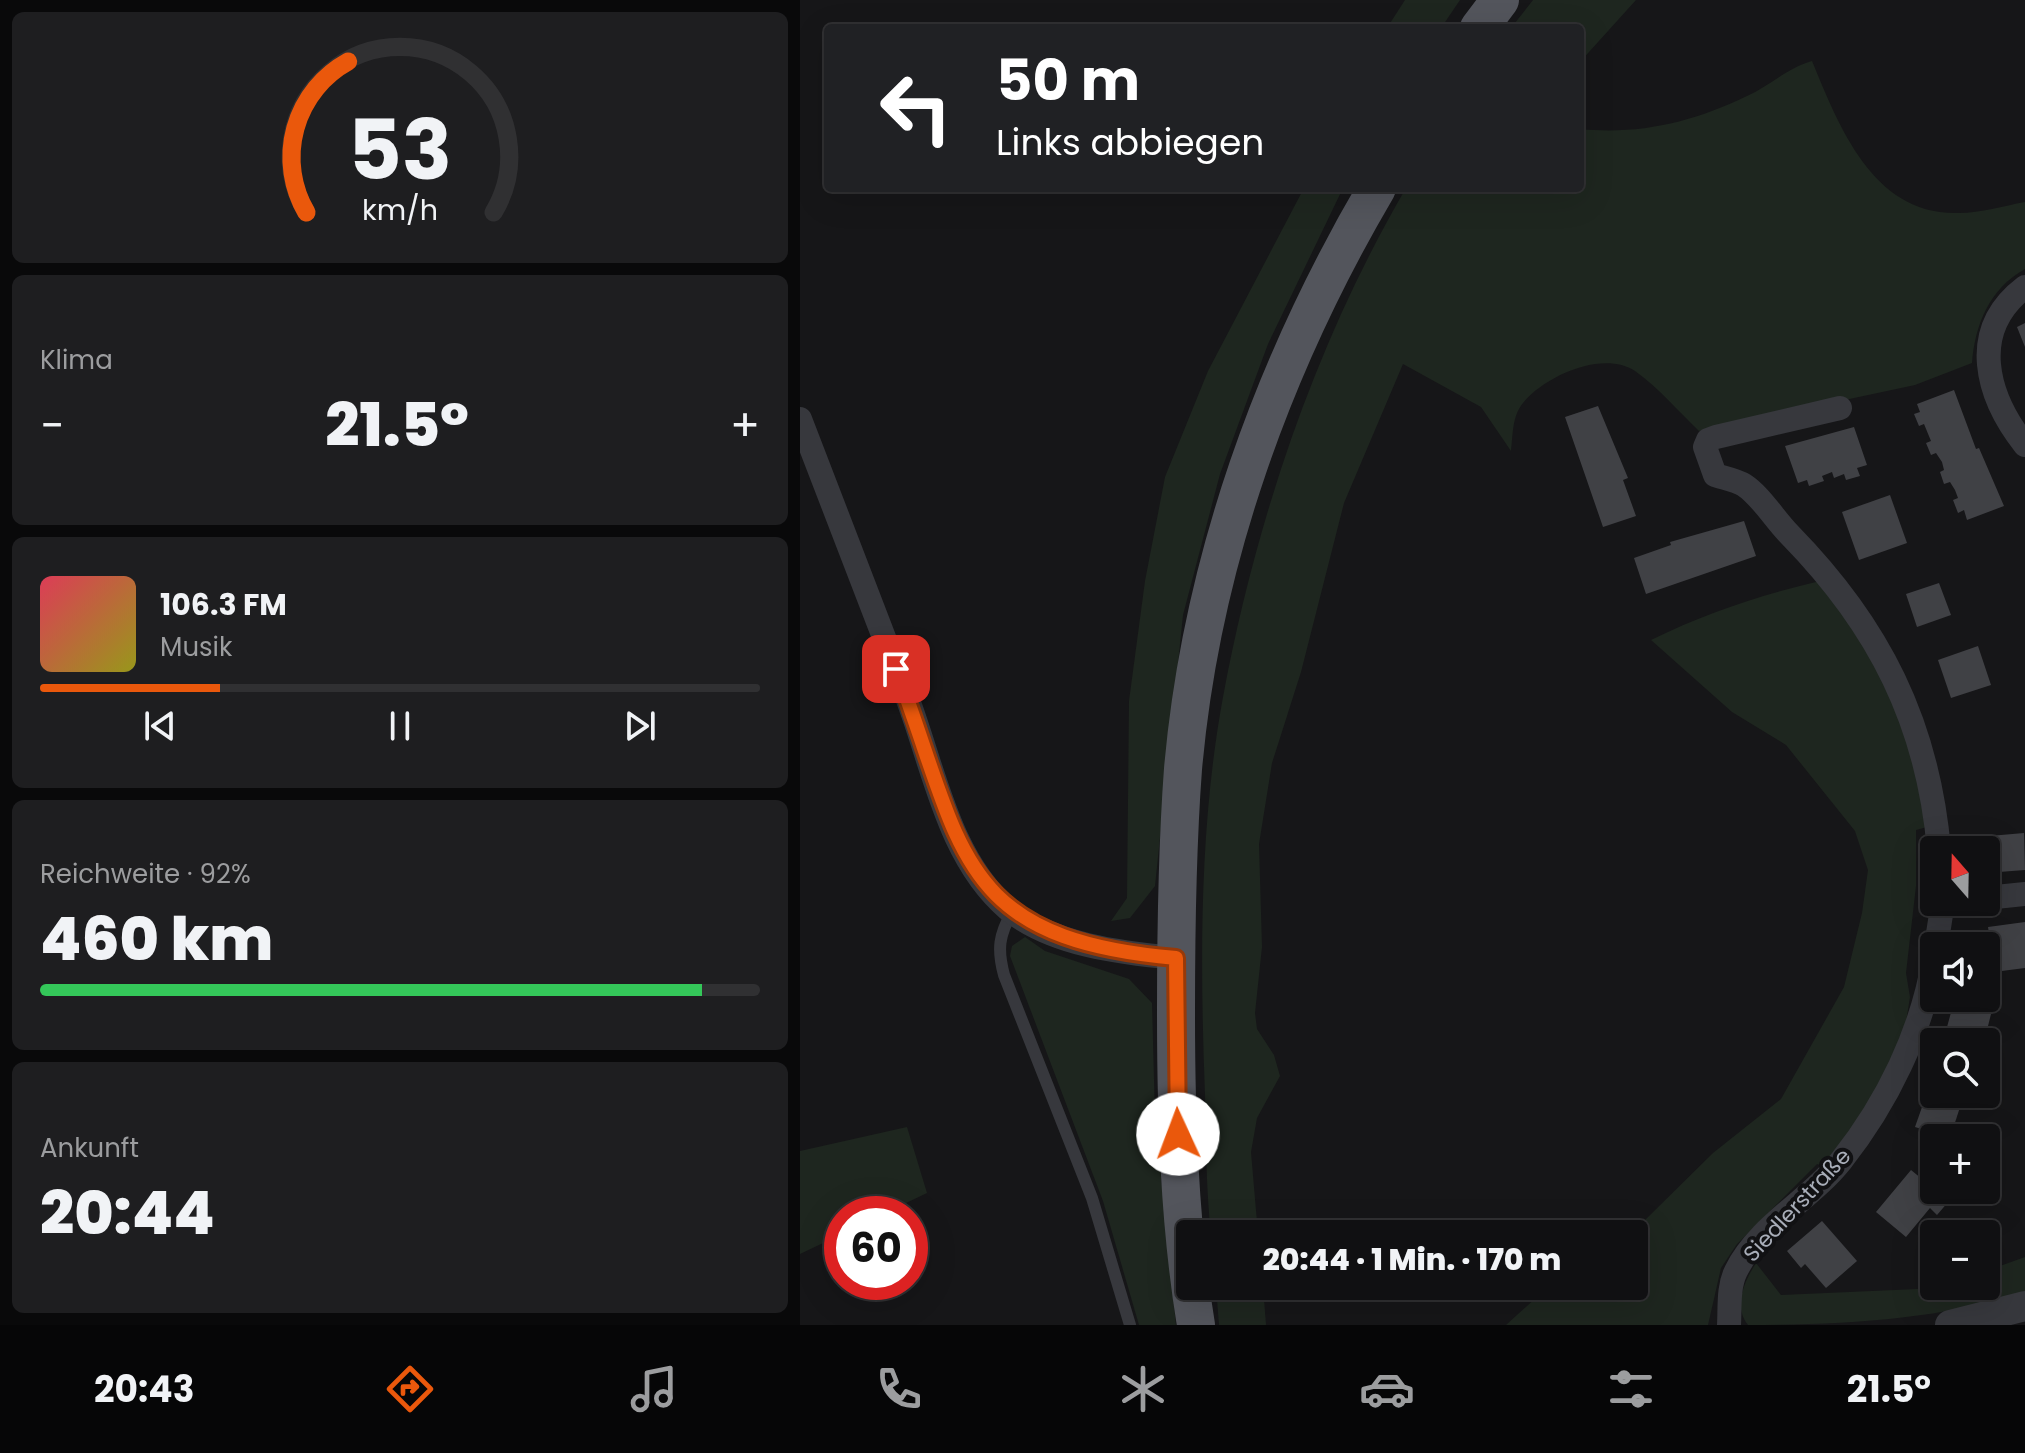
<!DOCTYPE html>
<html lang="de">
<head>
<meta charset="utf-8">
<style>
	body { margin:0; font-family:Poppins,sans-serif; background:#1e1e20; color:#f1f3f6; height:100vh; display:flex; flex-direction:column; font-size:30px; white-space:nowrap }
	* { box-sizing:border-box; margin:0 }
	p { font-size:26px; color:#9c9d9f }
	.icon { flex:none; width:44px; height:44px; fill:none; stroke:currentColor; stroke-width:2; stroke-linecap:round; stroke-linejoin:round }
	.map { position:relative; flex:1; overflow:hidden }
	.panel { display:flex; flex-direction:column; gap:12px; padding:12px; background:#09090a; width:800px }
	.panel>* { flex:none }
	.top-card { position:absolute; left:24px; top:24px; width:760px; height:168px; border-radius:8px; box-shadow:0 8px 32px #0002,0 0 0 2px #303032; background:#202124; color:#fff; overflow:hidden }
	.needle { width:52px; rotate:340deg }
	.fabs { position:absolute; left:1120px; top:836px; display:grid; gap:16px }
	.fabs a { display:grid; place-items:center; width:80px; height:80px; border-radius:8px; background:#101012; box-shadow:0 8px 32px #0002,0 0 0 2px #303032; font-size:40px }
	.speed { position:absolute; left:24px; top:1196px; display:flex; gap:16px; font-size:40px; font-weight:700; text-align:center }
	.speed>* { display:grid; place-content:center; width:104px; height:104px; border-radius:50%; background:#101012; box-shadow:0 8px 32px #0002,0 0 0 2px #303032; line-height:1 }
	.speed .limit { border:12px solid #d22; background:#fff; color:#111 }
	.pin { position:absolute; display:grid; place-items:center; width:68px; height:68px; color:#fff; margin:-34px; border-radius:16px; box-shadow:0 4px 12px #0006 }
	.me { position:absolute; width:88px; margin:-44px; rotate:358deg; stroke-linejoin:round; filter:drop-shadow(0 0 6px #0008) }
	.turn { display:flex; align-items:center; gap:28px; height:168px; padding:0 40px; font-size:36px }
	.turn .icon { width:104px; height:104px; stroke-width:2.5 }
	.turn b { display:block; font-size:56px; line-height:68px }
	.big { font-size:60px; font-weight:800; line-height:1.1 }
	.panel .tile { flex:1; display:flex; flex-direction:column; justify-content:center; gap:12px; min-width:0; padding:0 28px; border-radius:12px; background:#1e1e20 }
	.panel .dial { align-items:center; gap:0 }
	.dial svg { height:208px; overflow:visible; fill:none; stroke:#303032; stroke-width:7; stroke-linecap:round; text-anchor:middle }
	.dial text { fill:#f1f3f6; stroke:none }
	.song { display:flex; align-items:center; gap:24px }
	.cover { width:96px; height:96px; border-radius:12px; background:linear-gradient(135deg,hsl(350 70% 55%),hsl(60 70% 35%)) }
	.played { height:8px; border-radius:4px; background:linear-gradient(90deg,#ea580c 25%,#303032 25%) }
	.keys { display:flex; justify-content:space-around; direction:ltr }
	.heat { display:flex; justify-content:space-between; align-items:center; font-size:44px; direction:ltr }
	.charge { height:12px; border-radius:6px; background:linear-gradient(90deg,#34c759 92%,#303032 0) }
	.trip { position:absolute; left:376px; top:1220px; width:472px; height:80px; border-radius:8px; background:#101012; box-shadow:0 8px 32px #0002,0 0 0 2px #303032; font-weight:800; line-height:80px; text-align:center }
	.menu { display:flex; height:128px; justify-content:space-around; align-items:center; background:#060607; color:#9c9d9f }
	.menu .icon { width:56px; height:56px }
	.menu .selected { color:#ea580c }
	.menu b { font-size:36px; color:#f1f3f6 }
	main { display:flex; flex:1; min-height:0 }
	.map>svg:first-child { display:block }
</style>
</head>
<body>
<main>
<section class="panel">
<div class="tile dial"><svg viewBox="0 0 100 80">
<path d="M14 69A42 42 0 1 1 86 69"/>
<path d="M14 69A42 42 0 0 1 30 11" stroke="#ea580c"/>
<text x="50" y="56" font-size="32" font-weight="700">53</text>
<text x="50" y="72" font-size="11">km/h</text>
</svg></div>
<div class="tile"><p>Klima</p>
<div class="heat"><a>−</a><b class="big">21.5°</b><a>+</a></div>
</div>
<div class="tile">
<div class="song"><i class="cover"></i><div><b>106.3 FM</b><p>Musik</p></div></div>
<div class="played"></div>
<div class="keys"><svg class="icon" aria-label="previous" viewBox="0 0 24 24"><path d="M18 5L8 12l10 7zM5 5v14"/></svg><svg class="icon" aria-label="pause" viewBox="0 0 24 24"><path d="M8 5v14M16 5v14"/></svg><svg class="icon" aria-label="next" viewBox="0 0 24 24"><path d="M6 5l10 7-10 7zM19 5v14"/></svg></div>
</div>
<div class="tile"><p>Reichweite · 92%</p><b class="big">460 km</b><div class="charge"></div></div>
<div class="tile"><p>Ankunft</p><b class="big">20:44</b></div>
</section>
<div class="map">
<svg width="1225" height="1325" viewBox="0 0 1225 1325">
	<rect width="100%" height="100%" fill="#161618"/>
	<g fill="#1e261f">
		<path d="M605,0H660L641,28H587Z"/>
		<path d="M733,0H836L780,62V28H711Z"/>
		<path d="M1012,61C1039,126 1073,216 1159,213C1181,213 1203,206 1225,202V269C1189,289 1175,325 1172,363L1115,385L899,431C879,412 858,387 835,371C803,350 745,376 723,403C712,416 713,435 711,451L681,407L603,364L544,503L501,672L472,763L459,844L462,947L455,1013L457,1029L474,1055L480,1076L457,1118L451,1152L458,1234H411C406,1188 406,1141 405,1095C400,964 399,827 423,697C456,520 515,344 606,188H780V129C840,135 893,122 947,96C970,86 987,68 1012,61Z"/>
		<path d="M504,188H543L468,344L420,474L383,615L355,886L330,918L311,921L327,898L329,701L345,581L365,477L408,371Z"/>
		<path d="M1020,581L1060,632L1110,740L1127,827L1116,830V886L1106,973L1110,997L1106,1022L1086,1072L1062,1116L1022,1166L1017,1164L937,1244L921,1268L908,1325H706L749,1286H834V1234H826L842,1223L913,1153L981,1099L1044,987L1062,913L1068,870L1055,831L986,745L932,712L851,640C906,613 960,595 1020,581Z"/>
		<path d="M225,937L245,951L329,979L352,1003L355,1118L376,1325H339L303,1201L210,956L212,946Z"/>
		<path d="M107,1127L127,1193L83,1214H42V1234L0,1254V1151Z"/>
		<path d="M1225,1257V1293C1133,1320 1043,1325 948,1325C933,1306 944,1282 956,1263L981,1295L1186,1286V1271Z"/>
		<path d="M416,1286H463L466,1325H419Z"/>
	</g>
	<g fill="#404145">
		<path d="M1225,323V347L1217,327Z"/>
		<path d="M1154,390L1176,449L1179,448L1204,506L1167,520L1164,510L1158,513L1153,500L1158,498L1155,490L1150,482L1144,484L1140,472L1144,470L1142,462L1136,453L1131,455L1126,443L1131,441L1124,424L1119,426L1114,414L1120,412L1117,404Z"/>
		<path d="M798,406L828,478L823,480L836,516L803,527L765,417Z"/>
		<path d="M1054,427L1067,465L1057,468L1060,476L1046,480L1044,474L1034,478L1032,472L1022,476L1024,481L1009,486L1007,480L998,483L985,446Z"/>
		<path d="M1090,495L1107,543L1059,560L1042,512Z"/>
		<path d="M944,521L956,556L846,594L834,558L871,545L870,542Z"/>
		<path d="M1139,583L1151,615L1117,627L1106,594Z"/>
		<path d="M1178,646L1191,685L1151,698L1138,660Z"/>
		<path d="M1224,833L1225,870L1186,873V850H1179L1178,837Z"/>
		<path d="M1225,922V968L1186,973V946H1182L1181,941L1190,940L1188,927Z"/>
		<path d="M1153,1005L1191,1014L1184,1042H1143Z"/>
		<path d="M1128,1090L1162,1101L1150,1138L1115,1127Z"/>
		<path d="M1111,1170L1149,1201L1137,1215L1130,1208L1106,1237L1076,1212Z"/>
		<path d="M1022,1221L1057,1261L1026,1288L1005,1264L1001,1268L987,1251Z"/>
	</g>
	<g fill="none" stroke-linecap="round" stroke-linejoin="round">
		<path stroke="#37383d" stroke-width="12" d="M212,912C199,935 197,949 204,975L292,1198L330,1325"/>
		<g stroke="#37383d" stroke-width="24">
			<path d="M1225,287C1167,331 1187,397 1225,445"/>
			<path d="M1040,408L916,437L908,440L905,447L915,475C924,478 936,480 944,485C961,496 975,520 990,535C1079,626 1128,723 1139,850"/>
			<path d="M0,419C35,510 70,601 105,692C133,763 147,857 208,909C252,945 321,953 376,958"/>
			<path d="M1186,898L1225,894"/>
			<path d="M1136,946L1143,902"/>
			<path d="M929,1325C930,1307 928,1287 936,1271C958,1226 1010,1200 1041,1161C1087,1103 1122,1032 1134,958"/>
		</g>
		<path stroke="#37383d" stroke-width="30" d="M1150,1325L1225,1306"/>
		<g stroke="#53555c" stroke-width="38">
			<path d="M679,28L700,0"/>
			<path d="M396,1325C379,1222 376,1115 376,1011C376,931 377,849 383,769C401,564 473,365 577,188"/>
		</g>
	</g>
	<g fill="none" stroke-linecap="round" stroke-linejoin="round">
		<defs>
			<path id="route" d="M96,669C164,846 153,939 376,958L378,1134"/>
		</defs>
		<use href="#route" stroke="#983908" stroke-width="20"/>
		<use href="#route" stroke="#ea580c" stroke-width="14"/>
	</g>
	<g text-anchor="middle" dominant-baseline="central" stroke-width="8" stroke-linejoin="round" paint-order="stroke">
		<g font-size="22" fill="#a8adb8" stroke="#111113">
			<text transform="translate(997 1205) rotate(-47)">Siedlerstraße</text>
		</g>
	</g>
</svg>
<div class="fabs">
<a><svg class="needle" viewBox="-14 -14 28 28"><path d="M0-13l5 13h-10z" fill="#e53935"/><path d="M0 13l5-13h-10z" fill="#9c9d9f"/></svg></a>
<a><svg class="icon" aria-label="sound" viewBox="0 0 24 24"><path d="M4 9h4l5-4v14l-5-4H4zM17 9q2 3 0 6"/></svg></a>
<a><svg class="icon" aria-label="search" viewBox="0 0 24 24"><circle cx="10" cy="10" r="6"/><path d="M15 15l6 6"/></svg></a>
<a>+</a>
<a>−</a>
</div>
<div class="speed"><div class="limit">60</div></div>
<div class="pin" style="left:96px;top:669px;background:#d93025"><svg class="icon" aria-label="arrive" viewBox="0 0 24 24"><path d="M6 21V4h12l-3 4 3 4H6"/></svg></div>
<svg class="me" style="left:378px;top:1134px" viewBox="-20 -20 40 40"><circle r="19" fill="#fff"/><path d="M0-13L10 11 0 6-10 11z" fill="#ea580c"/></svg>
<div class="trip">20:44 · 1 Min. · 170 m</div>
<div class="top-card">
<div class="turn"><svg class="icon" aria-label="left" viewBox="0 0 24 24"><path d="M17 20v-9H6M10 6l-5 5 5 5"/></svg><div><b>50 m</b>Links abbiegen</div></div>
</div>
</div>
</main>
<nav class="menu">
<b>20:43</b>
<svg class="icon selected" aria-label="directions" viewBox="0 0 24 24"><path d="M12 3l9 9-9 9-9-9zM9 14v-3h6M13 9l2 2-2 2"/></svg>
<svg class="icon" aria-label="music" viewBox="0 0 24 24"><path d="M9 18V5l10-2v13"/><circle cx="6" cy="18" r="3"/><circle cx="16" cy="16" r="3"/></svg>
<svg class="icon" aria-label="phone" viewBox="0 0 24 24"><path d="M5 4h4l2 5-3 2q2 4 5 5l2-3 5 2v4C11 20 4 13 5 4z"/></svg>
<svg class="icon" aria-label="climate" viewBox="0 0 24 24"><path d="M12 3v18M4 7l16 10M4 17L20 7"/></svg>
<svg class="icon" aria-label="car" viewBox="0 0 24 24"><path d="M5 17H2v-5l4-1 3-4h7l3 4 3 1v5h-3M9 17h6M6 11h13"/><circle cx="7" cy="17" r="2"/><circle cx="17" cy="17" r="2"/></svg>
<svg class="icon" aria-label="filters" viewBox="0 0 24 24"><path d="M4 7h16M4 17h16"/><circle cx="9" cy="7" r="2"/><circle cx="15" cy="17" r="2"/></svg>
<b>21.5°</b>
</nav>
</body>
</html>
